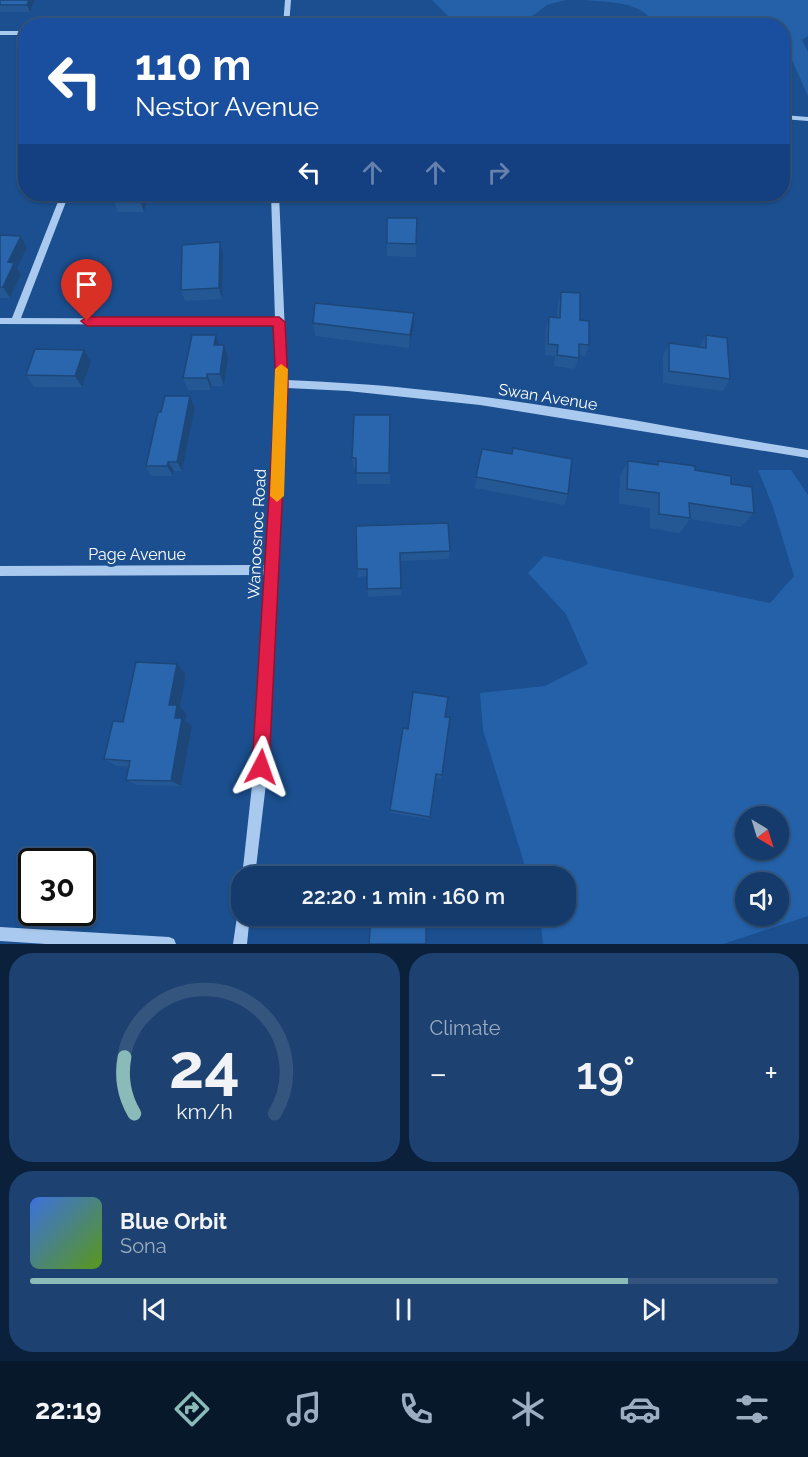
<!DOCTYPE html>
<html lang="en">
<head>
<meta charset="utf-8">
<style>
	body { margin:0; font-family:Raleway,sans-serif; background:#1d4271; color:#f1f3f6; height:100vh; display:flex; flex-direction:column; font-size:22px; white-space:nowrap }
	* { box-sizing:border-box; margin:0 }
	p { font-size:20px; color:#9dadc1 }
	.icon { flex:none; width:33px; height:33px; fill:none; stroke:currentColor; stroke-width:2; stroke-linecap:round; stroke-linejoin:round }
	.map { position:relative; height:944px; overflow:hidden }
	.panel { display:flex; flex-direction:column; gap:9px; padding:9px; background:#0b203b; flex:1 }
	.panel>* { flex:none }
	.banner { position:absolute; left:18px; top:18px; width:772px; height:183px; border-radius:24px; box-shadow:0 2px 4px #0004,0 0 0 2px #33557e; background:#1a4fa0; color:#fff; overflow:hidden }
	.needle { width:39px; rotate:142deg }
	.buttons { position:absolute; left:735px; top:806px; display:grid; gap:12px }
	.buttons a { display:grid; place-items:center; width:54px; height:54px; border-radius:50%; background:#143b6b; box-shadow:0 2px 4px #0004,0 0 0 2px #33557e; font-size:30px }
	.speed { position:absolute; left:18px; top:848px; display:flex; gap:12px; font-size:30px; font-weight:700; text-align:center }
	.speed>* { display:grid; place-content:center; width:78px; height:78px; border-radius:50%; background:#143b6b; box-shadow:0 2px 4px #0004,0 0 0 2px #33557e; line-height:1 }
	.speed .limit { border:3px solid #111; border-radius:9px; background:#fff; color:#111 }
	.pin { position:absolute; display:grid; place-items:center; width:51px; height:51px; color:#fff; margin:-62px -26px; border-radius:50% 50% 50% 0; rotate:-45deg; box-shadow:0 0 6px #0007 }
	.pin .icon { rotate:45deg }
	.me { position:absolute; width:66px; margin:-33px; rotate:4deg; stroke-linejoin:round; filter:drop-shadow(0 0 4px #0008) }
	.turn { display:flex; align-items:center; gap:21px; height:126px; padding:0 18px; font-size:27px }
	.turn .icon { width:78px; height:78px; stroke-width:2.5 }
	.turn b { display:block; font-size:42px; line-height:51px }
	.lanes { display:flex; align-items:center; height:57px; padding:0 18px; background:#0003; justify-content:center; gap:30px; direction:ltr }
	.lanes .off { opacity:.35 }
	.big { font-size:45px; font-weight:600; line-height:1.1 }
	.panel .tile { flex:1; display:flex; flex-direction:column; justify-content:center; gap:9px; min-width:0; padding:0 21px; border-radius:24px; background:#1d4271 }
	.panel .dial { align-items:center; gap:0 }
	.dial svg { height:156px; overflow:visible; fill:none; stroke:#33557e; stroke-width:7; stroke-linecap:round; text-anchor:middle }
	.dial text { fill:#f1f3f6; stroke:none }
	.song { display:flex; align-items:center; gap:18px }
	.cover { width:72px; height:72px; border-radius:9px; background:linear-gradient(135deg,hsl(220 70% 55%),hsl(90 70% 35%)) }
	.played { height:6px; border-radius:3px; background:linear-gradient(90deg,#8bbbb9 80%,#33557e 80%) }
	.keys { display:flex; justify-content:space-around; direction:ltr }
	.heat { display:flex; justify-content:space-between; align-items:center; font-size:33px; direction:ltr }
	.panel .tiles { flex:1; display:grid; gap:9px; grid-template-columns:1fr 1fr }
	.tile:last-child { grid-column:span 2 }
	.trip { position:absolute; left:231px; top:866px; width:345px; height:60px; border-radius:24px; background:#143b6b; box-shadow:0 2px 4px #0004,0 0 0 2px #33557e; font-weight:600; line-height:60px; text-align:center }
	.tab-bar { display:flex; height:96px; justify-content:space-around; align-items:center; background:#08182b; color:#9dadc1 }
	.tab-bar .icon { width:42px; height:42px }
	.tab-bar .active { color:#8bbbb9 }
	.tab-bar b { font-size:27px; color:#f1f3f6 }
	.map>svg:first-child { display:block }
</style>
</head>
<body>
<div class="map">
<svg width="808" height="944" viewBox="0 0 808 944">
	<rect width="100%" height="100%" fill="#1b4f8f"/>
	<g fill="#2461a8" fill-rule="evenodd">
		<path d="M432,0H566L547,5L520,25L458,26Z"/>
		<path d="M581,0H808V36L802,40L808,52V96L783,40V26L654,25C644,0 604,2 581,0Z"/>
		<path d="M758,470H791L808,495V916L723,944H543L540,915H566V876H528L483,730L480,693L545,686L588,664L566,614L528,573L544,556L770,603L794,576L773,507ZM746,816H778V849H746ZM746,882H778V915H746Z"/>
	</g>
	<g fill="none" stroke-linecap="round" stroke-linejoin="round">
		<g fill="#a9c9ee" fill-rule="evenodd">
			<path d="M285,0H291L289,26H283Z"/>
			<rect x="0" y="31" width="26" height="4"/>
			<path d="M783,115L808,117V121L783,119Z"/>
			<path d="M61,194H69L21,318L275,319L271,194H279L287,380C329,382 372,384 415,389C547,402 677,429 808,450V458L480,405L348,391L287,388L268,767L255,876L242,877L254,767L266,575L0,576V566L266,565L277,384L275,325L0,324V318H12Z"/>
			<path d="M242,908V915H250L247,944H233L238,910Z"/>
			<path d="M0,927L169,937L174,939L176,944H46L0,941Z"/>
		</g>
	</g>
	<g fill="#245895">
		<path d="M0,0H35L30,12H0Z"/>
		<path d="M26,103V128L20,116Z"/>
		<path d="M114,194H149L144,212H118L113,199Z"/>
		<path d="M387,218H417L416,257L387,256Z"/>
		<path d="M0,235L27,248L17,268L21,274L10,298H0Z"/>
		<path d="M220,242L223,253L222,299L185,301L181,290Z"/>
		<path d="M561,292L580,320L589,345L585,356L579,355L575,369L554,366L555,356L545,355L546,328L549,317H557L558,303Z"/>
		<path d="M313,323L414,326L409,348L315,336Z"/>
		<path d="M216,335L219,345L228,357L224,386H212L211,390H188L183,378Z"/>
		<path d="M706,335L730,379L723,391L663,383V356L669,343L699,347Z"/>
		<path d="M91,362L82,387H34L26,375Z"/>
		<path d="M190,396L195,407L182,471H174L173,476H151L146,466L161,412Z"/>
		<path d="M390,426V484H357L356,469H354L352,458Z"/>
		<path d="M482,449L568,494L564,505L475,488Z"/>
		<path d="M628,461L656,465L658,461L695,470L731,484L754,513L741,527L690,519L680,533L650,528V508L619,504L620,476Z"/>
		<path d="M356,526L450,551L449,559L400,561L401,595L368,597L367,576L358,577L357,569Z"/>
		<path d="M186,674L180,707L187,714L185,721L192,726L181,786L138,785L126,780L129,766H117L104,759L123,722Z"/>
		<path d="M445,717L442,775L441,779L435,778L429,819L391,813L390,810L408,729Z"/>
	</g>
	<g fill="#1d4779">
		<path d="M29,0H35L30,12L27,5Z"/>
		<path d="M141,194H149L144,212L139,198Z"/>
		<path d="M21,236L27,248L17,268L21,274L10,298L3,287L8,262Z"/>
		<path d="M220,242L223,253L222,299L219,288Z"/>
		<path d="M414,313V326L409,348L410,335Z"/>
		<path d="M216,335L220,347L214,345Z"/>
		<path d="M224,345L228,357L224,386L220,374Z"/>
		<path d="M84,350L91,362L82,387L75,376Z"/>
		<path d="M207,374L212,386L211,390L207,378Z"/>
		<path d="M190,396L195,407L182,471L177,462Z"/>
		<path d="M168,462L174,471L173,476L167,466Z"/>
		<path d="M177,664L186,674L180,707L187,714L185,721L192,726L181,786L171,781L175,718L169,705Z"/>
	</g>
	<g fill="#2a66ad" stroke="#1d4779" stroke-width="1.5">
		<path d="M0,0H29L27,5H0Z"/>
		<path d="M26,103V116H20Z"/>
		<path d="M114,194H141L139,198L113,199Z"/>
		<path d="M387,218H417L416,244L387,243Z"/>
		<path d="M0,235L21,236L8,262L14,263L3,287H0Z"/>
		<path d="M220,242L219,288L181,290L182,245Z"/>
		<path d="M561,292L580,293V320L589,321V345L579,344V358L557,355L558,345L548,344L549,317L560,318Z"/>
		<path d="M315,303L414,313L410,335L313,323Z"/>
		<path d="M192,335H216L214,345H224L220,374H207V378H183Z"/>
		<path d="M706,335L727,338L730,379L669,371V343L706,348Z"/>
		<path d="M35,349L84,350L75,376L26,375Z"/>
		<path d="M165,396H190L177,462H168L167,466H146L158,412H161Z"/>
		<path d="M354,415H390L389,473H356V458H352Z"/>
		<path d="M513,448L572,459L568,494L476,477L482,449L512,454Z"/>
		<path d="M628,461L658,465V461L695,466V470L731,476V484L752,487L754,513L689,503L690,518L659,514V493L627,489Z"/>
		<path d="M448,523L450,551L400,553L401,588L367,589V569H357L356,526Z"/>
		<path d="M136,662L177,664L169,705H177L175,718H182L171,781L126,780L130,761L104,759L113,721L123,722Z"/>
		<path d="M413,692L448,697L445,717H450L442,775L436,774L430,817L390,810L403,728L408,729Z"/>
		<path d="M371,915H426V944H369Z"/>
	</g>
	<path fill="#e11d48" stroke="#92132f" stroke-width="1.5" d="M87,317H279L285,322L288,384L269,767L267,773L261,775L255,773L252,767L276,384L273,326H87L81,321Z"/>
	<path fill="#f59e0b" d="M281,364L288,369L284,496L277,502L270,496L275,369Z"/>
	<g text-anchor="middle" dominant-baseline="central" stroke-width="6" stroke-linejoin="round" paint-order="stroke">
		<g font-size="16" fill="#fff" stroke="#1b4f8f">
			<text transform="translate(548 397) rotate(9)">Swan Avenue</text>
			<text transform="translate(257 534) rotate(-87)">Wanoosnoc Road</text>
			<text x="137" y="554">Page Avenue</text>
		</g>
	</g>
</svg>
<div class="buttons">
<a><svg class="needle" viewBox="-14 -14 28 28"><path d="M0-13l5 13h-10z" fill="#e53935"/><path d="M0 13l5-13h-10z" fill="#9dadc1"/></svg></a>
<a><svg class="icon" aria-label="sound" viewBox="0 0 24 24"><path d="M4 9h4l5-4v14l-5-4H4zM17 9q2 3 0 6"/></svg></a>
</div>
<div class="speed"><div class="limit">30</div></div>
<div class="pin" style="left:87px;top:321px;background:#d93025"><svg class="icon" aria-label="arrive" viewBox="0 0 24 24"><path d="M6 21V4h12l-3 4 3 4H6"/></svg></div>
<svg class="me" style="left:261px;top:767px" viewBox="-20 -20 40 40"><path d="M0-17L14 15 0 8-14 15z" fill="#e11d48" stroke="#fff" stroke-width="4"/></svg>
<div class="trip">22:20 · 1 min · 160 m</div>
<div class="banner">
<div class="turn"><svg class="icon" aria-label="left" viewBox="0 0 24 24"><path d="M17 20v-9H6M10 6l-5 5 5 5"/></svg><div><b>110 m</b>Nestor Avenue</div></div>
<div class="lanes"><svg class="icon" aria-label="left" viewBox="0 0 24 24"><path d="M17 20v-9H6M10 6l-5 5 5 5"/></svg><svg class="icon off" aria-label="ahead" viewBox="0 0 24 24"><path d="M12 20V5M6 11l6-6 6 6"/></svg><svg class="icon off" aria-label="ahead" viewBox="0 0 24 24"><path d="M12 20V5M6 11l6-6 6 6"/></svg><svg class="icon off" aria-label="right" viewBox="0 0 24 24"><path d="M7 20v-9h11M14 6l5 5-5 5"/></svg></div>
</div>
</div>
<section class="panel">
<div class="tiles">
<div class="tile dial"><svg viewBox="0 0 100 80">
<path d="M14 69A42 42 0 1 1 86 69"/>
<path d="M14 69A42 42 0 0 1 9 40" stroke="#8bbbb9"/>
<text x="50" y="56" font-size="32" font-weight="700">24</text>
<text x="50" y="72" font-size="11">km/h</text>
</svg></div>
<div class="tile"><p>Climate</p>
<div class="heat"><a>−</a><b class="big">19°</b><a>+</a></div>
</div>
<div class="tile">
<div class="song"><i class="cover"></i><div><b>Blue Orbit</b><p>Sona</p></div></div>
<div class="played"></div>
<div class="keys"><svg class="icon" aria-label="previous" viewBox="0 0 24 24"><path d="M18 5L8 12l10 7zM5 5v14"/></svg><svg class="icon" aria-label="pause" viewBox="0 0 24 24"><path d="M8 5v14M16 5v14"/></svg><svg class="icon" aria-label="next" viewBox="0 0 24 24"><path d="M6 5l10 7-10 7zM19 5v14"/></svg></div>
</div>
</div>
</section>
<nav class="tab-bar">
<b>22:19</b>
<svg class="icon active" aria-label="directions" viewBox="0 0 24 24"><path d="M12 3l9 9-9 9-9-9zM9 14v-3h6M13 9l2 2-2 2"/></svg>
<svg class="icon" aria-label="music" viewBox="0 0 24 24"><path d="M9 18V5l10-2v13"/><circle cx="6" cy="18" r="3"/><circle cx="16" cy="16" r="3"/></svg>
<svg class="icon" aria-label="phone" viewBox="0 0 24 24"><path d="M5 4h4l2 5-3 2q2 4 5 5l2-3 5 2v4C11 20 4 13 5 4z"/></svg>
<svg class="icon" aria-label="climate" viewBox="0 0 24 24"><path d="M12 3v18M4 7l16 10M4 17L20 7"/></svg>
<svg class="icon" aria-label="car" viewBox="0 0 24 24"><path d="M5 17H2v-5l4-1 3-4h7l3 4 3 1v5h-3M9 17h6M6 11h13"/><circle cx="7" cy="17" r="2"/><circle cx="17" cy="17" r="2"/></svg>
<svg class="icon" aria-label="filters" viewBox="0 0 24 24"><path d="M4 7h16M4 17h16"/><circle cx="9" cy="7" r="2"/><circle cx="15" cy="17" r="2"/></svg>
</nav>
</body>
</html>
